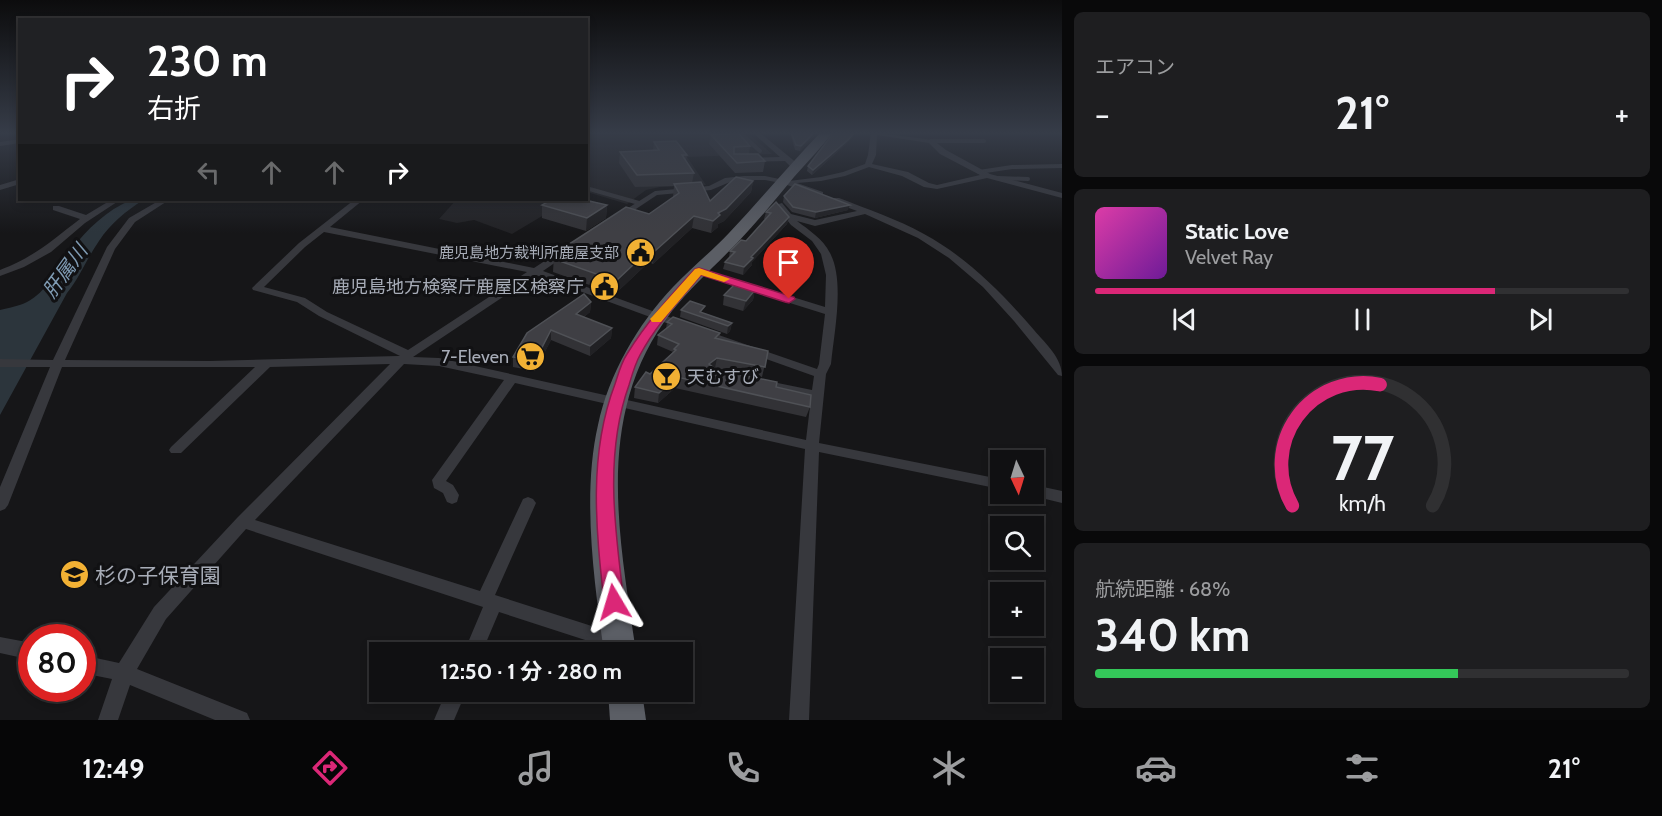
<!DOCTYPE html>
<html lang="ja">
<head>
<meta charset="utf-8">
<style>
	body { margin:0; font-family:Cabin,"Noto Sans JP",sans-serif; background:#1e1e20; color:#f1f3f6; height:100vh; display:flex; flex-direction:column; font-size:22px; white-space:nowrap }
	* { box-sizing:border-box; margin:0 }
	p { font-size:20px; color:#9c9d9f }
	.icon { flex:none; width:33px; height:33px; fill:none; stroke:currentColor; stroke-width:2; stroke-linecap:round; stroke-linejoin:round }
	.map { position:relative; flex:1; overflow:hidden }
	.panel { display:flex; flex-direction:column; gap:12px; padding:12px; background:#09090a; width:600px }
	.panel>* { flex:none }
	.banner { position:absolute; left:18px; top:18px; width:570px; height:183px; border-radius:0px; box-shadow:0 3px 9px #0003,0 0 0 2px #303032; background:#202124; color:#fff; overflow:hidden }
	.needle { width:39px; rotate:176deg }
	.fabs { position:absolute; left:990px; top:450px; display:grid; gap:12px }
	.fabs a { display:grid; place-items:center; width:54px; height:54px; border-radius:0px; background:#101012; box-shadow:0 3px 9px #0003,0 0 0 2px #303032; font-size:30px }
	.speed { position:absolute; left:18px; top:624px; display:flex; gap:12px; font-size:30px; font-weight:700; text-align:center }
	.speed>* { display:grid; place-content:center; width:78px; height:78px; border-radius:50%; background:#101012; box-shadow:0 3px 9px #0003,0 0 0 2px #303032; line-height:1 }
	.speed .limit { border:9px solid #d22; background:#fff; color:#111 }
	.pin { position:absolute; display:grid; place-items:center; width:51px; height:51px; color:#fff; margin:-62px -26px; border-radius:50% 50% 50% 0; rotate:-45deg; box-shadow:0 0 6px #0007 }
	.pin .icon { rotate:45deg }
	.me { position:absolute; width:66px; margin:-33px; rotate:353deg; stroke-linejoin:round; filter:drop-shadow(0 0 4px #0008) }
	.turn { display:flex; align-items:center; gap:21px; height:126px; padding:0 30px; font-size:27px }
	.turn .icon { width:78px; height:78px; stroke-width:2.5 }
	.turn b { display:block; font-size:42px; line-height:51px }
	.lanes { display:flex; align-items:center; height:57px; padding:0 30px; background:#0003; justify-content:center; gap:30px; direction:ltr }
	.lanes .off { opacity:.35 }
	.big { font-size:45px; font-weight:700; line-height:1.1 }
	.panel .widget { flex:1; display:flex; flex-direction:column; justify-content:center; gap:9px; min-width:0; padding:0 21px; border-radius:9px; background:#1e1e20 }
	.panel .dial { align-items:center; gap:0 }
	.dial svg { height:156px; overflow:visible; fill:none; stroke:#303032; stroke-width:7; stroke-linecap:round; text-anchor:middle }
	.dial text { fill:#f1f3f6; stroke:none }
	.song { display:flex; align-items:center; gap:18px }
	.cover { width:72px; height:72px; border-radius:9px; background:linear-gradient(135deg,hsl(320 70% 55%),hsl(280 70% 35%)) }
	.played { height:6px; border-radius:3px; background:linear-gradient(90deg,#db2777 75%,#303032 75%) }
	.keys { display:flex; justify-content:space-around; direction:ltr }
	.heat { display:flex; justify-content:space-between; align-items:center; font-size:33px; direction:ltr }
	.charge { height:9px; border-radius:4px; background:linear-gradient(90deg,#34c759 68%,#303032 0) }
	.trip { position:absolute; left:369px; top:642px; width:324px; height:60px; border-radius:0px; background:#101012; box-shadow:0 3px 9px #0003,0 0 0 2px #303032; font-weight:700; line-height:60px; text-align:center }
	.menu { display:flex; height:96px; justify-content:space-around; align-items:center; background:#060607; color:#9c9d9f }
	.menu .icon { width:42px; height:42px }
	.menu .current { color:#db2777 }
	.menu b { font-size:27px; color:#f1f3f6 }
	main { display:flex; flex:1; min-height:0 }
	.map>svg:first-child { display:block }
</style>
</head>
<body>
<main>
<div class="map">
<svg width="1062" height="720" viewBox="0 0 1062 720">
	<rect width="100%" height="100%" fill="#161618"/>
	<g fill="#222225">
		<path d="M594,132H747L772,154L687,157L706,185L660,187L646,190L627,204L587,192L586,138Z"/>
		<path d="M456,200H569L512,234L474,220L457,223L439,219Z"/>
	</g>
	<path fill="#2c353c" d="M131,200H143C126,211 110,224 99,241C87,258 80,277 67,293L0,415V310C8,308 19,306 27,302C48,291 57,268 71,250C87,229 107,210 131,200Z"/>
	<g fill="none" stroke-linecap="round" stroke-linejoin="round">
		<g stroke="#37383d" stroke-width="4">
			<path d="M739,132L760,151"/>
			<path d="M931,141H984"/>
			<path d="M979,172L1012,167L1062,166"/>
			<path d="M998,178L1028,179"/>
			<path d="M586,188L639,203"/>
		</g>
		<g fill="#37383d" fill-rule="evenodd">
			<path d="M752,132H759L798,164V168H792L785,161L747,162V158H750L780,157Z"/>
			<path d="M871,132L933,140L946,150L990,174L1062,193V198L987,178L937,189L924,187L902,176L869,167L845,176L821,181L797,183L823,192V196H820L781,183L765,180H744L730,182L711,190L657,195L621,219L614,217L655,191L709,186L725,178L744,176H765L789,181L821,177L843,172L865,164L868,155ZM877,135L929,143L940,154L980,175L937,185L929,183L908,172L872,164L876,155Z"/>
			<path d="M20,139V143L0,146V142Z"/>
			<path d="M20,179V184L0,190V185Z"/>
			<path d="M833,198H839C867,209 897,219 924,234C968,258 1002,293 1034,330C1046,344 1062,358 1062,376L1058,375L1014,321L983,287L949,258L918,238L865,214L815,226L797,221C809,230 823,239 830,253C845,281 834,333 831,364L826,374L819,443L1000,479V489L819,452L809,720H789L805,449L515,383L446,481L453,485L459,495L457,502L452,504L447,502L443,493L434,488L432,480L504,380L439,366L404,364L255,520L480,591L523,499L528,497L533,499L536,503L495,595L623,636L625,642L623,648L616,650L499,612L482,652H464L483,607L246,529L166,619L137,669L247,713L250,720H215L130,685L118,720H98L112,679L82,673V655L119,663L154,607L237,518L390,364L270,367L181,453H171L169,450L171,447L255,367H62L8,505L5,509L0,511V487L50,367H0V359L53,360L107,247L129,218L160,200H169L135,222L115,249L65,360L210,361L398,356H400L319,316L297,302L253,290L252,288L299,243L354,200H363L330,227L534,268L563,249H569V253L543,271L688,324L690,326L688,328H680L536,275L413,357L439,358L806,440L811,398L763,388L757,384L763,380L812,390L814,376L702,336L700,334L706,331L710,332L817,369L819,364L825,314L695,273L694,271L699,268L703,269L825,307L826,275L821,254L812,241L791,225L775,205L782,203L791,214L815,220L857,211L833,202ZM324,232L527,272L408,350L327,312L305,298L264,287L305,247Z"/>
			<path d="M111,200H120L85,223L51,252L24,267L0,276V270C36,256 51,241 80,219L53,210V206H59L86,215Z"/>
			<path d="M1034,485L1062,491V503L1029,495L1028,494H1034Z"/>
			<path d="M0,637L32,643V660L0,653Z"/>
			<path d="M446,692H466L454,720H434Z"/>
		</g>
		<g fill="#5b5e65" fill-rule="evenodd">
			<path d="M821,132H833C821,148 807,162 794,177C776,199 758,221 738,242C716,265 692,286 672,311C593,413 619,534 636,652H604C594,582 582,495 598,425C609,374 637,325 673,287C691,268 711,252 729,233C760,200 789,165 821,132Z"/>
			<path d="M608,692H642L646,720H610Z"/>
		</g>
	</g>
	<g fill="#323236">
		<path d="M790,132H818L800,151L795,150Z"/>
		<path d="M711,135L750,146L749,154L765,161L763,172L735,173L709,144Z"/>
		<path d="M654,142L687,155L686,161L694,173L692,183L710,201L753,181L751,192L724,221L718,224V227L711,233L692,228L653,264L649,262L615,294L553,272L554,254L649,214L673,197L674,186L635,187L619,163L620,152L653,150Z"/>
		<path d="M846,144L812,175L807,171L808,166Z"/>
		<path d="M784,196L848,210L815,218L792,212L783,202Z"/>
		<path d="M478,200H520L478,201Z"/>
		<path d="M542,205H607L606,218L586,231L542,218Z"/>
		<path d="M766,212L789,217L787,224L752,262V265L743,275L723,269L725,262L729,257L730,251L746,241L765,219H764Z"/>
		<path d="M755,290L753,300L743,311L723,305L724,295Z"/>
		<path d="M591,302L590,312L584,317L612,328L611,338L590,356L551,340L535,371L513,367V357Z"/>
		<path d="M681,310L704,313L732,323L730,331L727,334L680,317Z"/>
		<path d="M667,322L720,333L719,339L768,351L762,377L715,368V369L776,387L810,407L806,417L675,388L658,403L634,398L635,387L673,352L657,345L658,335L666,329Z"/>
	</g>
	<g fill="#212124">
		<path d="M815,132H818L800,151L801,146Z"/>
		<path d="M855,132H858L846,144L812,175L813,170Z"/>
		<path d="M753,181L751,192L724,221L718,224V227L711,233L713,221L718,213Z"/>
		<path d="M607,205L606,218L586,231L587,218Z"/>
		<path d="M850,205L848,210L815,218L816,212Z"/>
		<path d="M694,216L692,228L653,264L655,251Z"/>
		<path d="M789,217L787,224L752,262V265L743,275L744,267L751,257Z"/>
		<path d="M650,249L649,262L615,294L616,281Z"/>
		<path d="M755,290L753,300L743,311L746,301Z"/>
		<path d="M591,302L590,312L575,324L576,314Z"/>
		<path d="M732,323L730,331L727,334L728,326Z"/>
		<path d="M612,328L611,338L590,356V346Z"/>
		<path d="M551,330V340L535,371V361Z"/>
		<path d="M717,358L715,368L707,375L709,364Z"/>
		<path d="M677,377L675,388L658,403L659,393Z"/>
	</g>
	<g fill="#3f3f44" stroke="#4f5156" stroke-width="1.5">
		<path d="M791,132H815L801,146L796,145Z"/>
		<path d="M834,132H855L848,140L813,170L808,166Z"/>
		<path d="M738,133L750,146L734,147V154H758L765,161L737,163L711,135Z"/>
		<path d="M676,141L687,155H682L694,173L637,175L620,152L659,150L654,142Z"/>
		<path d="M736,177L753,181L726,209L718,213L720,215L713,221L694,216L655,251L650,249L616,281L554,259L558,256L554,254L626,207L649,214L679,193L674,184L701,182L710,201Z"/>
		<path d="M795,184L850,205L816,212L793,207L784,196Z"/>
		<path d="M551,200H585L607,205L587,218L542,205Z"/>
		<path d="M776,202L789,217L751,257L753,258L744,267L725,262L735,252L730,251L741,240L746,241L771,213L766,212Z"/>
		<path d="M735,284L755,290L746,301L724,295Z"/>
		<path d="M584,294L591,302L576,314L612,328L590,346L551,330L535,361L513,357L527,333Z"/>
		<path d="M690,301L705,306L700,312L732,323L728,326L681,310Z"/>
		<path d="M673,317L720,333L715,338L768,351L765,367L717,358L709,364L717,370L777,382L776,387L811,395L810,407L677,377L659,393L635,387L646,372L650,374L676,350L674,349L679,344L658,335L672,324L667,322Z"/>
	</g>
	<linearGradient id="sky" x2="0" y2="1"><stop stop-color="#0c0c0d"/><stop offset="0.57" stop-color="#363c48"/><stop offset="1" stop-color="#363c48" stop-opacity="0"/></linearGradient>
	<rect width="1062" height="233" fill="url(#sky)"/>
	<path fill="#db2777" stroke="#8e194d" stroke-width="1.5" d="M699,268L794,297L795,299L789,303L785,302L701,275C679,301 656,325 640,355C635,364 632,375 629,385C604,455 615,529 624,602L621,608L614,610L607,608L604,602C596,529 588,455 615,384C618,375 621,363 627,354C646,323 670,296 695,269Z"/>
	<path fill="#f59e0b" d="M699,268L730,279L724,282L701,275L661,322H652L650,319L652,317L695,269Z"/>
	<defs>
		<symbol id="civic-disc" viewBox="-11 -11 22 22"><circle r="9.5" fill="#f2b134" stroke="#111113"/><path d="M-.6-6.5H3V-4.5H.6V-3L4-1V1h2V6H-6V1h2V-1L-.6-3ZM-1.2 2.5V6h2.4V2.5Z" fill="#111"/></symbol>
		<symbol id="supermarket-disc" viewBox="-11 -11 22 22"><circle r="9.5" fill="#f2b134" stroke="#111113"/><path d="M-6-5.5h2.5l.6 2H6L4.5 2H-2.5L-4.4-4H-6ZM-1.5 3.2a1.3 1.3 0 1 0 .1 0ZM3 3.2a1.3 1.3 0 1 0 .1 0Z" fill="#111"/></symbol>
		<symbol id="bar-disc" viewBox="-11 -11 22 22"><circle r="9.5" fill="#f2b134" stroke="#111113"/><path d="M-6-5H6L.8 .8V4.5H3.5V6h-7V4.5H-.8V.8Z" fill="#111"/></symbol>
		<symbol id="school-disc" viewBox="-11 -11 22 22"><circle r="9.5" fill="#f2b134" stroke="#111113"/><path d="M0-5L7-2L0 1L-7-2ZM-4 1L0 2.5L4 1V4Q0 6-4 4Z" fill="#111"/></symbol>
	</defs>
	<g fill-rule="evenodd">
		<use href="#civic-disc" x="624" y="236" width="33" height="33"/>
		<use href="#civic-disc" x="588" y="270" width="33" height="33"/>
		<use href="#supermarket-disc" x="514" y="340" width="33" height="33"/>
		<use href="#bar-disc" x="650" y="360" width="33" height="33"/>
		<use href="#school-disc" x="58" y="558" width="33" height="33"/>
	</g>
	<g text-anchor="middle" dominant-baseline="central" stroke-width="6" stroke-linejoin="round" paint-order="stroke">
		<g font-size="15" fill="#a8adb8" stroke="#111113" text-anchor="end">
			<text x="619" y="253">鹿児島地方裁判所鹿屋支部</text>
		</g>
		<g font-size="18" fill="#a8adb8" stroke="#111113" text-anchor="end">
			<text x="584" y="287">鹿児島地方検察庁鹿屋区検察庁</text>
			<text x="509" y="357">7-Eleven</text>
			<text x="687" y="377" text-anchor="start">天むすび</text>
		</g>
		<g font-size="20" font-style="italic" fill="#7f9bb3" stroke="#111113">
			<text transform="translate(65 271) rotate(-54)">肝属川</text>
		</g>
		<g font-size="21" fill="#a8adb8" stroke="#111113" text-anchor="start">
			<text x="95" y="575">杉の子保育園</text>
		</g>
	</g>
</svg>
<div class="fabs">
<a><svg class="needle" viewBox="-14 -14 28 28"><path d="M0-13l5 13h-10z" fill="#e53935"/><path d="M0 13l5-13h-10z" fill="#9c9d9f"/></svg></a>
<a><svg class="icon" aria-label="search" viewBox="0 0 24 24"><circle cx="10" cy="10" r="6"/><path d="M15 15l6 6"/></svg></a>
<a>+</a>
<a>−</a>
</div>
<div class="speed"><div class="limit">80</div></div>
<div class="pin" style="left:789px;top:299px;background:#d93025"><svg class="icon" aria-label="arrive" viewBox="0 0 24 24"><path d="M6 21V4h12l-3 4 3 4H6"/></svg></div>
<svg class="me" style="left:614px;top:602px" viewBox="-20 -20 40 40"><path d="M0-17L14 15 0 8-14 15z" fill="#db2777" stroke="#fff" stroke-width="4"/></svg>
<div class="trip">12:50 · 1 分 · 280 m</div>
<div class="banner">
<div class="turn"><svg class="icon" aria-label="right" viewBox="0 0 24 24"><path d="M7 20v-9h11M14 6l5 5-5 5"/></svg><div><b>230 m</b>右折</div></div>
<div class="lanes"><svg class="icon off" aria-label="left" viewBox="0 0 24 24"><path d="M17 20v-9H6M10 6l-5 5 5 5"/></svg><svg class="icon off" aria-label="ahead" viewBox="0 0 24 24"><path d="M12 20V5M6 11l6-6 6 6"/></svg><svg class="icon off" aria-label="ahead" viewBox="0 0 24 24"><path d="M12 20V5M6 11l6-6 6 6"/></svg><svg class="icon" aria-label="right" viewBox="0 0 24 24"><path d="M7 20v-9h11M14 6l5 5-5 5"/></svg></div>
</div>
</div>
<section class="panel">
<div class="widget"><p>エアコン</p>
<div class="heat"><a>−</a><b class="big">21°</b><a>+</a></div>
</div>
<div class="widget">
<div class="song"><i class="cover"></i><div><b>Static Love</b><p>Velvet Ray</p></div></div>
<div class="played"></div>
<div class="keys"><svg class="icon" aria-label="previous" viewBox="0 0 24 24"><path d="M18 5L8 12l10 7zM5 5v14"/></svg><svg class="icon" aria-label="pause" viewBox="0 0 24 24"><path d="M8 5v14M16 5v14"/></svg><svg class="icon" aria-label="next" viewBox="0 0 24 24"><path d="M6 5l10 7-10 7zM19 5v14"/></svg></div>
</div>
<div class="widget dial"><svg viewBox="0 0 100 80">
<path d="M14 69A42 42 0 1 1 86 69"/>
<path d="M14 69A42 42 0 0 1 59 7" stroke="#db2777"/>
<text x="50" y="56" font-size="32" font-weight="700">77</text>
<text x="50" y="72" font-size="11">km/h</text>
</svg></div>
<div class="widget"><p>航続距離 · 68%</p><b class="big">340 km</b><div class="charge"></div></div>
</section>
</main>
<nav class="menu">
<b>12:49</b>
<svg class="icon current" aria-label="directions" viewBox="0 0 24 24"><path d="M12 3l9 9-9 9-9-9zM9 14v-3h6M13 9l2 2-2 2"/></svg>
<svg class="icon" aria-label="music" viewBox="0 0 24 24"><path d="M9 18V5l10-2v13"/><circle cx="6" cy="18" r="3"/><circle cx="16" cy="16" r="3"/></svg>
<svg class="icon" aria-label="phone" viewBox="0 0 24 24"><path d="M5 4h4l2 5-3 2q2 4 5 5l2-3 5 2v4C11 20 4 13 5 4z"/></svg>
<svg class="icon" aria-label="climate" viewBox="0 0 24 24"><path d="M12 3v18M4 7l16 10M4 17L20 7"/></svg>
<svg class="icon" aria-label="car" viewBox="0 0 24 24"><path d="M5 17H2v-5l4-1 3-4h7l3 4 3 1v5h-3M9 17h6M6 11h13"/><circle cx="7" cy="17" r="2"/><circle cx="17" cy="17" r="2"/></svg>
<svg class="icon" aria-label="filters" viewBox="0 0 24 24"><path d="M4 7h16M4 17h16"/><circle cx="9" cy="7" r="2"/><circle cx="15" cy="17" r="2"/></svg>
<b>21°</b>
</nav>
</body>
</html>
